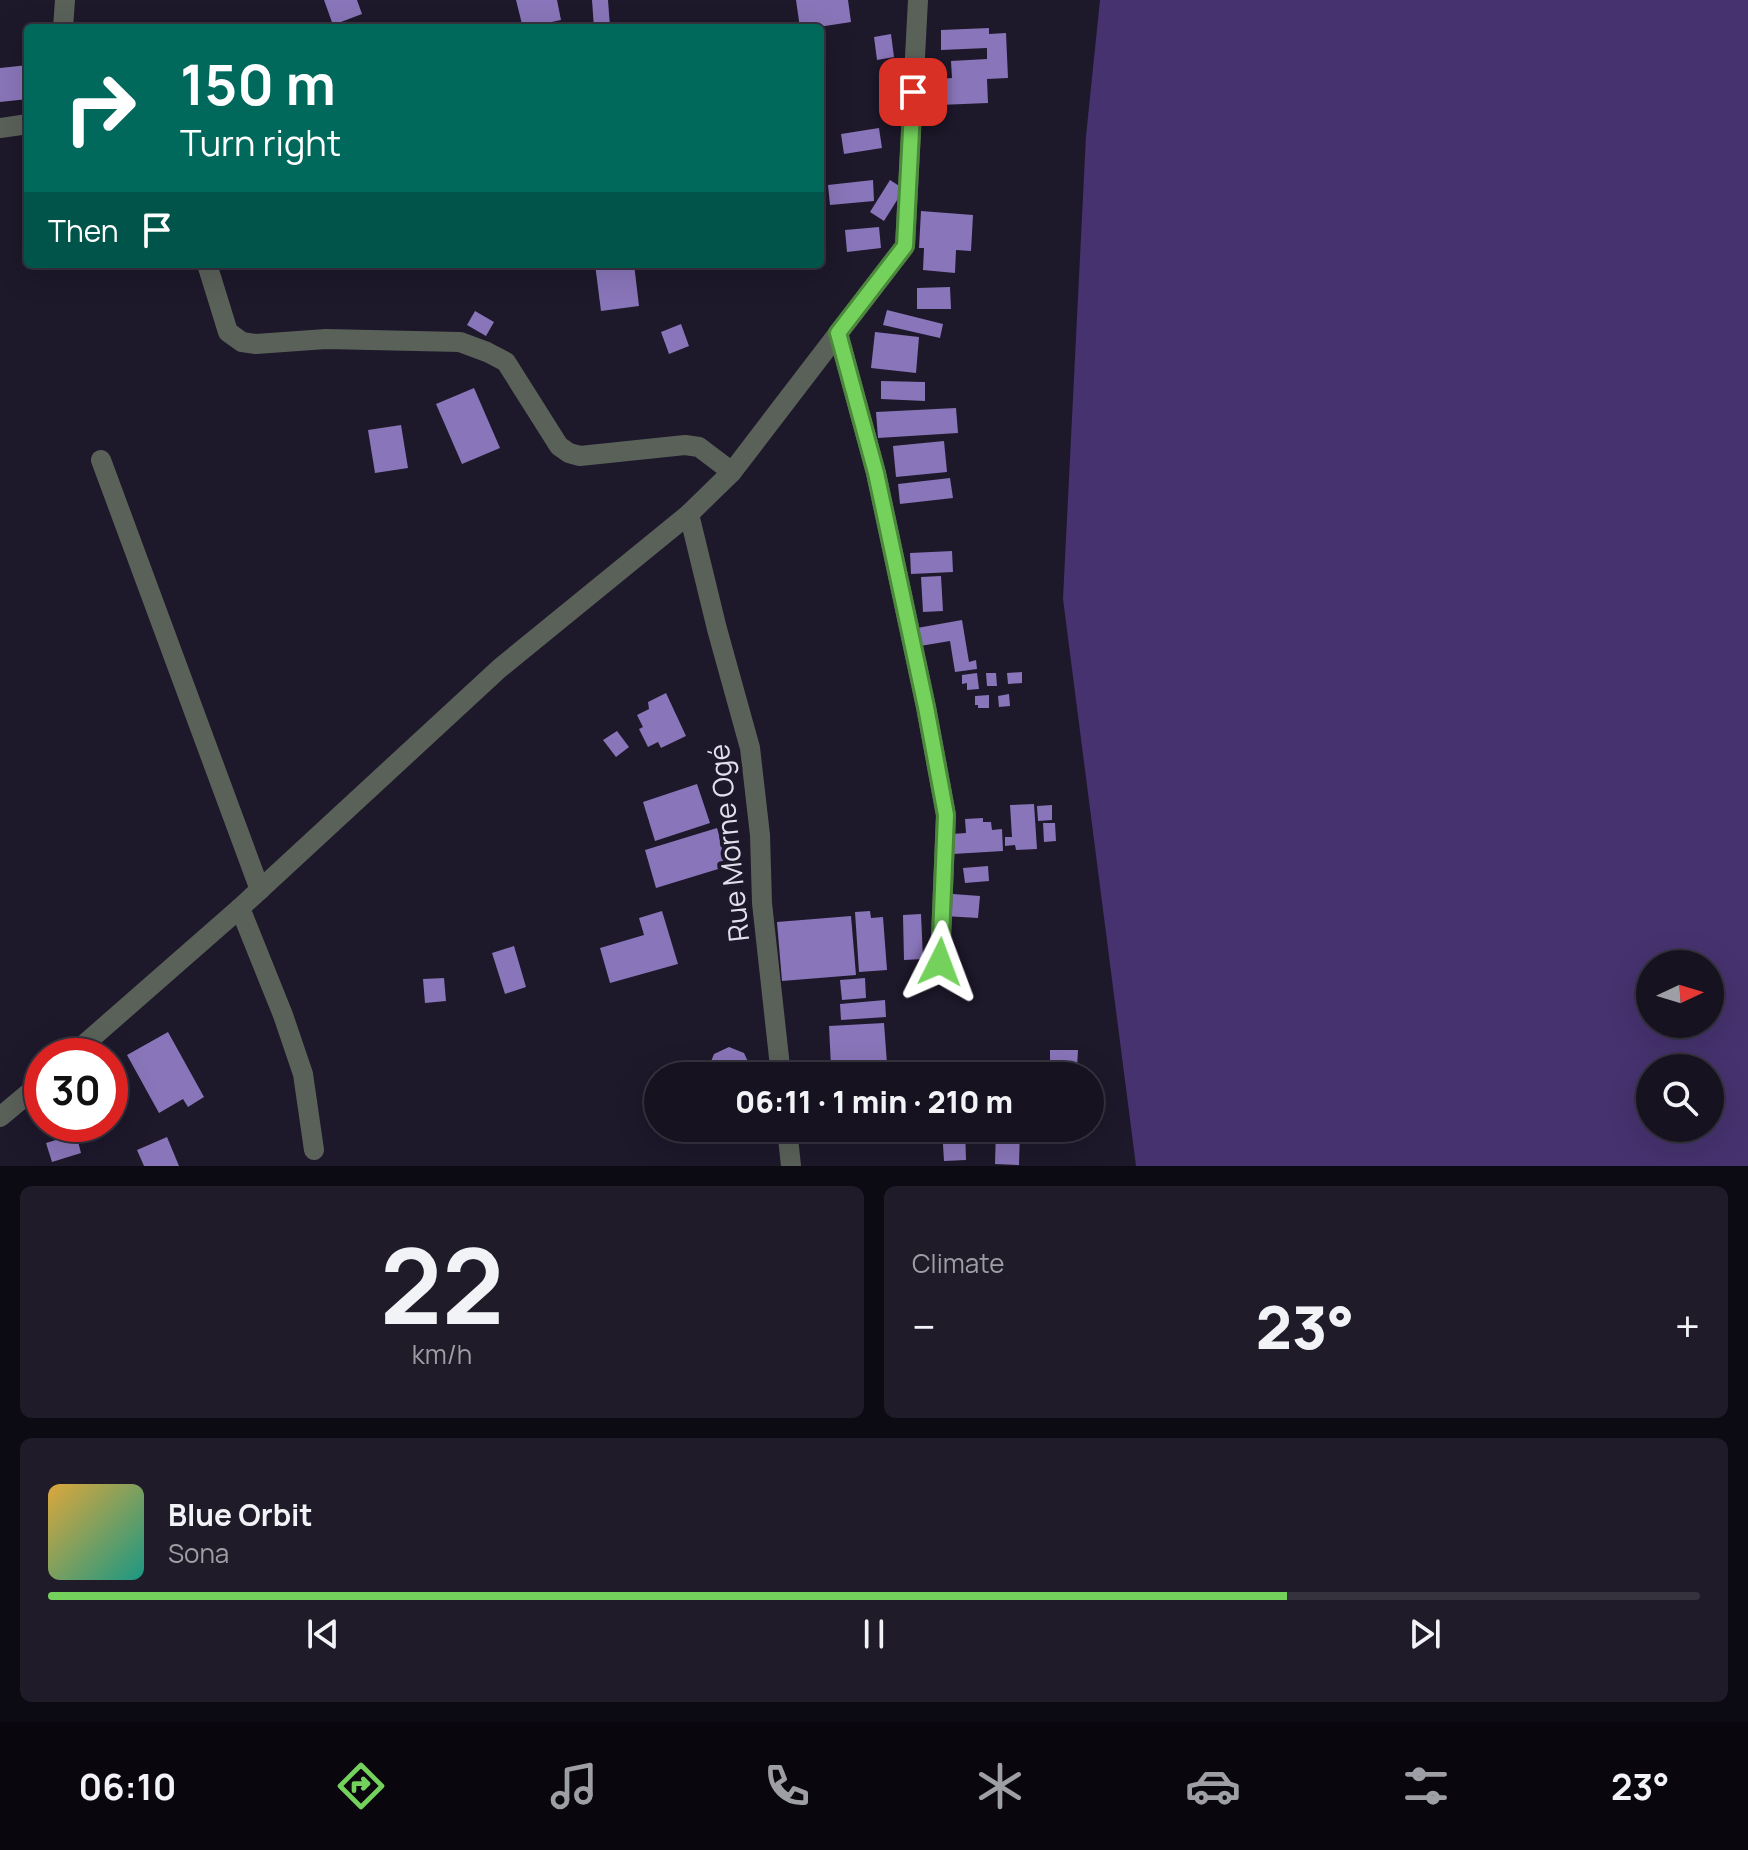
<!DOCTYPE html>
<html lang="en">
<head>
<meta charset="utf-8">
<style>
	body { margin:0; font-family:Manrope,sans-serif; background:#1f1b29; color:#f1f3f6; height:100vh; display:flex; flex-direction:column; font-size:30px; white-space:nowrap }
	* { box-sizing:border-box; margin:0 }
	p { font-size:26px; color:#9e9ea5 }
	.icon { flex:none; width:44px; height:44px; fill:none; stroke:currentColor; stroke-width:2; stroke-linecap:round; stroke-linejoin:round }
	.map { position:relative; height:1166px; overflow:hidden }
	.side { display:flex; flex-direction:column; gap:20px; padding:20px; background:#0c0a12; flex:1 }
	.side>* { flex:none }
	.banner { position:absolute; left:24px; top:24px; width:800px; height:244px; border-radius:8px; box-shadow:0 8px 32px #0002,0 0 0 2px #35323e; background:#00695c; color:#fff; overflow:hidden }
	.needle { width:52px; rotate:86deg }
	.fabs { position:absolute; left:1636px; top:950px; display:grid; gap:16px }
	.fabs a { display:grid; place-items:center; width:88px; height:88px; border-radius:50%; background:#161220; box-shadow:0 8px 32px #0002,0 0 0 2px #35323e; font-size:40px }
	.speed { position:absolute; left:24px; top:1038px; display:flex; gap:16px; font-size:40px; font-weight:700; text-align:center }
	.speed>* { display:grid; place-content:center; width:104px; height:104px; border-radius:50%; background:#161220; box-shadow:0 8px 32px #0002,0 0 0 2px #35323e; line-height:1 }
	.speed .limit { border:12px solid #d22; background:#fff; color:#111 }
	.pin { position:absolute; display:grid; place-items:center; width:68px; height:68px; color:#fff; margin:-34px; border-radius:16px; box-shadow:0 4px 12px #0006 }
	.me { position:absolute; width:88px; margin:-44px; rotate:3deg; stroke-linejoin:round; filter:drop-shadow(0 0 6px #0008) }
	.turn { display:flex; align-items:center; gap:28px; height:168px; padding:0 24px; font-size:36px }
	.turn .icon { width:104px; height:104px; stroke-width:2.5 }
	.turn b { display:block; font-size:56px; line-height:68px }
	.then { display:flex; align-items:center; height:76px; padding:0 24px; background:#0003; gap:16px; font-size:30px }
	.big { font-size:60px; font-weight:800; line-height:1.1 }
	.side .tile { flex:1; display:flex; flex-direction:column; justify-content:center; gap:12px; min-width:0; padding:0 28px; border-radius:12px; background:#1f1b29 }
	.side .dial { align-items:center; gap:0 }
	.dial b { font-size:104px; line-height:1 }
	.song { display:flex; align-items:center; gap:24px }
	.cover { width:96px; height:96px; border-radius:12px; background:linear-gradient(135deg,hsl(40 70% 55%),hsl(170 70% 35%)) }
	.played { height:8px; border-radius:4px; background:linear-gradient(90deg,#74d25c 75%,#35323e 75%) }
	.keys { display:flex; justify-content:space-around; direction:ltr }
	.heat { display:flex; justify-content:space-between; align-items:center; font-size:44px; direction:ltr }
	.side .tiles { flex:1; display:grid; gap:20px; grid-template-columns:1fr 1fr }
	.tile:last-child { grid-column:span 2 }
	.trip { position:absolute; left:644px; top:1062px; width:460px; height:80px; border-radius:40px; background:#161220; box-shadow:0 8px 32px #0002,0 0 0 2px #35323e; font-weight:800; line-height:80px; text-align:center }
	.tab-bar { display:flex; height:128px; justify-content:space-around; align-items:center; background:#09070d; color:#9e9ea5 }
	.tab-bar .icon { width:56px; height:56px }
	.tab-bar .current { color:#74d25c }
	.tab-bar b { font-size:36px; color:#f1f3f6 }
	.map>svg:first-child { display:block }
</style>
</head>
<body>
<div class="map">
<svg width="1748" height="1166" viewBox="0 0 1748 1166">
	<rect width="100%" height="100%" fill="#1d182a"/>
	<path fill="#46326f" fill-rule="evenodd" d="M1100,0H1748V1166H1136L1063,599L1086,136ZM1650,964H1710V1024H1650ZM1650,1068H1710V1128H1650Z"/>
	<g fill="#8975b9">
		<path d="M324,0H357L362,14L333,25Z"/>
		<path d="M516,0H557L561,20L523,28Z"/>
		<path d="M592,0H608L610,27L594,28Z"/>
		<path d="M796,0H848L851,22L812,28H800Z"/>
		<path d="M989,28V34L1006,33L1008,78L987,79L988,103L939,105L938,79L952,78L951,61L987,59V48L941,50V30Z"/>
		<path d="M891,34L894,57L877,60L874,37Z"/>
		<path d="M28,65V99L0,102V68Z"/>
		<path d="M879,128L882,148L844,154L841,134Z"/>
		<path d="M873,180L874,201L830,205L828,185Z"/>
		<path d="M890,180L904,189L884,221L870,212Z"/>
		<path d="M921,211L973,215L971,251L956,250L955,273L923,270L924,248H919Z"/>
		<path d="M879,227L881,248L847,252L845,230Z"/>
		<path d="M595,264H634L639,306L601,311Z"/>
		<path d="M950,287L951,309H917V288Z"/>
		<path d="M887,310L943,324L940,338L883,325Z"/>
		<path d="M475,311L494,322L486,336L467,325Z"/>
		<path d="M681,324L689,346L669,354L661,332Z"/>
		<path d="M875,332L919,337L916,373L871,368Z"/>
		<path d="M881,381L925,382V401L881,399Z"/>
		<path d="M474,388L500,448L462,464L436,404Z"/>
		<path d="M956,408L958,433L878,438L876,412Z"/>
		<path d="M401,425L408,468L375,473L368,430Z"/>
		<path d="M944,441L947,472L896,477L893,446Z"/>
		<path d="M950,478L953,498L900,504L898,484Z"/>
		<path d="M952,551L953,572L911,574L910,553Z"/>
		<path d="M941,576L943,611L923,612L921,577Z"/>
		<path d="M962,620L969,662L976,660L977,669L955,672L950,641L920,646L917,628Z"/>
		<path d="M1022,672V683L1008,684L1007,673Z"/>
		<path d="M977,673L979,689L967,690V683L962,684V675Z"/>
		<path d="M986,673H996L997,686H987Z"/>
		<path d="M666,693L686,736L661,748L658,742L648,747L639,729L643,727L637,715L649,709L648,702Z"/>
		<path d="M1009,694L1010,706L999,707L998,696Z"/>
		<path d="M989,695V708H978V705H975V696Z"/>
		<path d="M617,731L629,747L616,757L603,740Z"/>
		<path d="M697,784L710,823L655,841L643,802Z"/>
		<path d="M1034,804L1037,849L1016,850L1015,845L1005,846V837H1012L1010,805Z"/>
		<path d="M1052,805V820L1038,821L1037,806Z"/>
		<path d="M983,818V822H991L992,830L1002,829L1003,851L953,854L952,834L966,833L965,819Z"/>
		<path d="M1043,823H1055L1056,841L1044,842Z"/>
		<path d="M717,828L728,866L656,888L645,850Z"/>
		<path d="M988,866L989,881L965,883L963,868Z"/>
		<path d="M939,893L980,896L978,918L944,916Z"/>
		<path d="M662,911L678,964L610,983L600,948L644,935L639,918Z"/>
		<path d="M870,911L871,918L883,917L887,970L859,972L855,912Z"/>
		<path d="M921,914L923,959L904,960L903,915Z"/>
		<path d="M851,916L856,975L782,981L777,922Z"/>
		<path d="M514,946L526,987L505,994L492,953Z"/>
		<path d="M444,978L446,1001L425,1003L423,979Z"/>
		<path d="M865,978L866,998L842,1000L840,980Z"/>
		<path d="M885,1000L886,1017L841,1020L840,1004Z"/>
		<path d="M884,1023L887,1064L831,1067L829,1026Z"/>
		<path d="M168,1032L204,1097L188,1107L183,1099L159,1113L127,1055Z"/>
		<path d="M729,1047L744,1053L751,1068L748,1076H711L708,1069L714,1054Z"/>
		<path d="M1050,1050H1078L1077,1068H1050Z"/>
		<path d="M919,1066V1076H869L868,1070Z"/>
		<path d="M860,1069L861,1076H799V1072Z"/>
		<path d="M658,1086V1106L649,1107L648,1087Z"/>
		<path d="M942,1128H965L966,1160L944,1161Z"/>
		<path d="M996,1128H1020L1019,1165L995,1164Z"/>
		<path d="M76,1134L81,1153L52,1162L46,1143Z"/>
		<path d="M167,1137L179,1166H144L137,1150Z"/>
	</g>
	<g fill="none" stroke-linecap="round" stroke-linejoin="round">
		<g stroke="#5a6159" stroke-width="20">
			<path d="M63,28L65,0"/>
			<path d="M0,128L28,124"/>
			<path d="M207,264L228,332L242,342L256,344L326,339L460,342L487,352L506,362L559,446L569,453L580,456L685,445L699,447L732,472"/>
			<path d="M838,333L876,473L926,707L946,815L940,962"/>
			<path d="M101,460L260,890"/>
			<path d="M689,514L717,629L750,748L760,835L762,903L781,1076"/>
			<path d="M240,908L283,1015L303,1074L314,1150"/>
			<path d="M71,1056L240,908L500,668L689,514L732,472L905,246L918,0"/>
			<path d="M0,1117L42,1082"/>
			<path d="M787,1128L791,1166"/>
		</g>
	</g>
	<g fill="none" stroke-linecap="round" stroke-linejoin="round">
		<defs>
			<path id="route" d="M913,92L905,246L838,333L876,473L926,707L946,815L940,962"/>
		</defs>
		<use href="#route" stroke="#4b883c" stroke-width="20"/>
		<use href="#route" stroke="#74d25c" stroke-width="14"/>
	</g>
	<g text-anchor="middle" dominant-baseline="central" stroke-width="8" stroke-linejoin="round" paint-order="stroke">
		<g font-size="28" fill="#e3e0ed" stroke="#1d182a">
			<text transform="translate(728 843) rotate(-96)">Rue Morne Ogé</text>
		</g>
	</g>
</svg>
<div class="fabs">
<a><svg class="needle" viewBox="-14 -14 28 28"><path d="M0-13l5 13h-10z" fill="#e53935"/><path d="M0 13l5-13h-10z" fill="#9e9ea5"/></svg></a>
<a><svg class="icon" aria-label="search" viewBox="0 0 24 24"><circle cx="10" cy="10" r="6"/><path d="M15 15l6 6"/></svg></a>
</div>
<div class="speed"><div class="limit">30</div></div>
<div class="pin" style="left:913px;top:92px;background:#d93025"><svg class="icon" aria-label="arrive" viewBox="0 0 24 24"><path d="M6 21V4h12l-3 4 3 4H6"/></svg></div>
<svg class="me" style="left:940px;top:962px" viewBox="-20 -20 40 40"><path d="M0-17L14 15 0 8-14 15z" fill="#74d25c" stroke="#fff" stroke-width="4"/></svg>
<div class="trip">06:11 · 1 min · 210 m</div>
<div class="banner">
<div class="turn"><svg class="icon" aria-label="right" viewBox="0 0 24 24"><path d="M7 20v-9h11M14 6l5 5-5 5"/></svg><div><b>150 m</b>Turn right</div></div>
<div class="then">Then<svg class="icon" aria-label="arrive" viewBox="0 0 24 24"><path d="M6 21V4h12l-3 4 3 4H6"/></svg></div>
</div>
</div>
<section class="side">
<div class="tiles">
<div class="tile dial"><b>22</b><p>km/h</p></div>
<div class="tile"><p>Climate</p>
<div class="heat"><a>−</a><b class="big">23°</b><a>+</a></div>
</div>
<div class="tile">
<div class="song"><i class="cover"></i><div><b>Blue Orbit</b><p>Sona</p></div></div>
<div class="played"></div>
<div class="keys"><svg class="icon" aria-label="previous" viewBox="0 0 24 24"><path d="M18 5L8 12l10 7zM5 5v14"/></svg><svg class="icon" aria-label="pause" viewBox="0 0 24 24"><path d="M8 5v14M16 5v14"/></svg><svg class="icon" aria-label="next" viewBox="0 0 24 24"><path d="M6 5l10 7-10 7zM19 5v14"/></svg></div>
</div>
</div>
</section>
<nav class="tab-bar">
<b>06:10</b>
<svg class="icon current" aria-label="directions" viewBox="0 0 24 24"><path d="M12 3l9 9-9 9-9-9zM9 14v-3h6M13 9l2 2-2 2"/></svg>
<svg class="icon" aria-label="music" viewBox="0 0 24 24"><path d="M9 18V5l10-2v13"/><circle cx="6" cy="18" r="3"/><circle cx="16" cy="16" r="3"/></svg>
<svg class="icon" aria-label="phone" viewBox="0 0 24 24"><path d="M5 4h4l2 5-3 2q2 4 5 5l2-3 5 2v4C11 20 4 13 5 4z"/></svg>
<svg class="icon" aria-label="climate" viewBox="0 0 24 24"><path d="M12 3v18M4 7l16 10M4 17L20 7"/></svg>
<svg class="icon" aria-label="car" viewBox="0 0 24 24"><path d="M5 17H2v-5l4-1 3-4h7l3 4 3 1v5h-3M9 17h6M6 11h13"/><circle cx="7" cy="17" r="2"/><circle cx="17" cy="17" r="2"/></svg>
<svg class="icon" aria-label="filters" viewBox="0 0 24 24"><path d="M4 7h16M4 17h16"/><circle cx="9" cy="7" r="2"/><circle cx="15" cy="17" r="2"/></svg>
<b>23°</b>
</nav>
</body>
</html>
